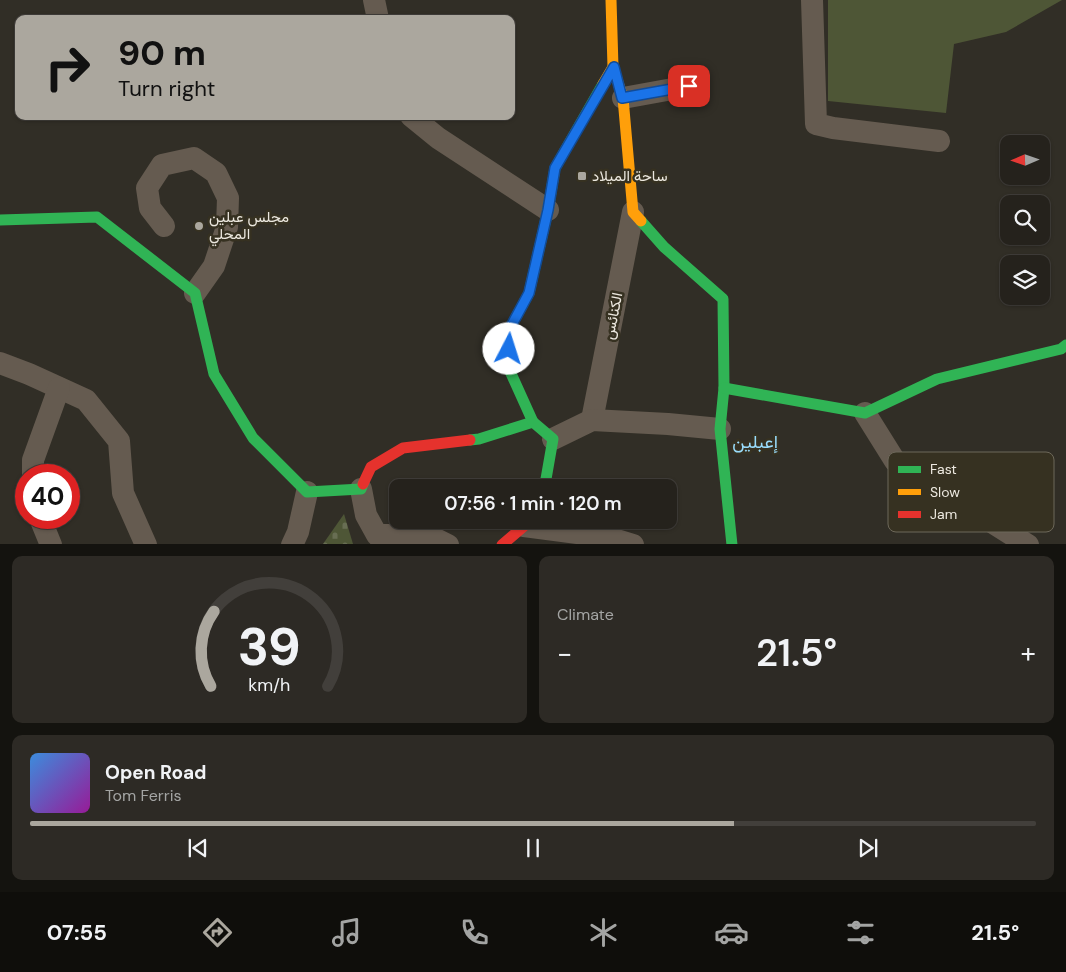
<!DOCTYPE html>
<html lang="en">
<head>
<meta charset="utf-8">
<style>
	body { margin:0; font-family:"DM Sans",Vazirmatn,sans-serif; background:#2d2a25; color:#f1f3f6; height:100vh; display:flex; flex-direction:column; font-size:19px; white-space:nowrap }
	* { box-sizing:border-box; margin:0 }
	p { font-size:16px; color:#a3a4a3 }
	.icon { flex:none; width:28px; height:28px; fill:none; stroke:currentColor; stroke-width:2; stroke-linecap:round; stroke-linejoin:round }
	.map { position:relative; height:544px; overflow:hidden }
	.panel { display:flex; flex-direction:column; gap:12px; padding:12px; background:#14130f; flex:1 }
	.panel>* { flex:none }
	.hud { position:absolute; left:15px; top:15px; width:500px; height:105px; border-radius:10px; box-shadow:0 1px 4px #0004,0 0 0 1px #423f3b; background:#aba79e; color:#111; overflow:hidden }
	.needle { width:32px; rotate:268deg }
	.tools { position:absolute; left:1000px; top:135px; display:grid; gap:10px }
	.tools a { display:grid; place-items:center; width:50px; height:50px; border-radius:10px; background:#25221c; box-shadow:0 1px 4px #0004,0 0 0 1px #423f3b; font-size:25px }
	.speed { position:absolute; left:15px; top:464px; display:flex; gap:10px; font-size:25px; font-weight:700; text-align:center }
	.speed>* { display:grid; place-content:center; width:65px; height:65px; border-radius:50%; background:#25221c; box-shadow:0 1px 4px #0004,0 0 0 1px #423f3b; line-height:1 }
	.speed .limit { border:8px solid #d22; background:#fff; color:#111 }
	.pin { position:absolute; display:grid; place-items:center; width:42px; height:42px; color:#fff; margin:-21px; border-radius:10px; box-shadow:0 2px 8px #0006 }
	.me { position:absolute; width:55px; margin:-28px; rotate:5deg; stroke-linejoin:round; filter:drop-shadow(0 0 4px #0008) }
	.turn { display:flex; align-items:center; gap:18px; height:105px; padding:0 20px; font-size:22px }
	.turn .icon { width:65px; height:65px; stroke-width:2.5 }
	.turn b { display:block; font-size:35px; line-height:42px }
	.big { font-size:38px; font-weight:600; line-height:1.1 }
	.panel .tile { flex:1; display:flex; flex-direction:column; justify-content:center; gap:8px; min-width:0; padding:0 18px; border-radius:10px; background:#2d2a25 }
	.panel .dial { align-items:center; gap:0 }
	.dial svg { height:130px; overflow:visible; fill:none; stroke:#423f3b; stroke-width:7; stroke-linecap:round; text-anchor:middle }
	.dial text { fill:#f1f3f6; stroke:none }
	.song { display:flex; align-items:center; gap:15px }
	.cover { width:60px; height:60px; border-radius:8px; background:linear-gradient(135deg,hsl(210 70% 55%),hsl(300 70% 35%)) }
	.played { height:5px; border-radius:2px; background:linear-gradient(90deg,#aba79e 70%,#423f3b 70%) }
	.keys { display:flex; justify-content:space-around; direction:ltr }
	.heat { display:flex; justify-content:space-between; align-items:center; font-size:28px; direction:ltr }
	.panel .tiles { flex:1; display:grid; gap:12px; grid-template-columns:1fr 1fr }
	.tile:last-child { grid-column:span 2 }
	.trip { position:absolute; left:389px; top:479px; width:288px; height:50px; border-radius:10px; background:#25221c; box-shadow:0 1px 4px #0004,0 0 0 1px #423f3b; font-weight:600; line-height:50px; text-align:center }
	.tab-bar { display:flex; height:80px; justify-content:space-around; align-items:center; background:#0f0e0b; color:#a3a4a3 }
	.tab-bar .icon { width:35px; height:35px }
	.tab-bar .on { color:#aba79e }
	.tab-bar b { font-size:22px; color:#f1f3f6 }
	.map>svg:first-child { display:block }
</style>
</head>
<body>
<div class="map">
<svg width="1066" height="545" viewBox="0 0 1066 545">
	<defs>
		<pattern id="cemetery-stones" width="16" height="16" patternUnits="userSpaceOnUse" patternTransform="scale(1.25)"><rect width="16" height="16" fill="#4e5636"/><path d="M2 7V4a2 2 0 0 1 4 0v3zM10 15v-3a2 2 0 0 1 4 0v3z" fill="#686e53"/></pattern>
	</defs>
	<rect width="100%" height="100%" fill="#312e26"/>
	<path fill="#4e5636" d="M828,0H1062L1006,32L954,44L946,113L828,101Z"/>
	<path fill="url(#cemetery-stones)" d="M344,514L353,544H323Z"/>
	<g fill="none" stroke-linecap="round" stroke-linejoin="round">
		<g stroke="#655b50" stroke-width="22">
			<path d="M374,0L378,19"/>
			<path d="M812,0L816,124L833,128L939,141"/>
			<path d="M623,98L689,86"/>
			<path d="M411,116L438,138L548,210"/>
			<path d="M164,226L150,208L147,188L162,165L194,158L216,173L228,198L227,227L214,266L195,293"/>
			<path d="M0,363L29,374L86,400L119,441L123,493L146,545"/>
			<path d="M865,413L895,461L1028,545"/>
			<path d="M592,420L633,212"/>
			<path d="M553,439L592,420L668,424L720,429"/>
			<path d="M33,475V460L59,388"/>
			<path d="M361,489L366,515L377,535H428L448,545"/>
			<path d="M40,518L51,545"/>
			<path d="M524,526L607,537L633,545"/>
			<path d="M292,545L298,532L307,492"/>
		</g>
		<g stroke="#30b455" stroke-width="11">
			<path d="M0,220L97,217L195,293L214,374L253,438L307,492L361,489L363,484"/>
			<path d="M641,221L664,247L723,299L724,388L720,429L732,545"/>
			<path d="M724,388L865,413L937,379L1061,349L1066,345"/>
			<path d="M470,440L479,439L533,422"/>
			<path d="M542,488L546,479L553,439L533,422L509,369V330L529,293L548,210L555,168L603,84"/>
		</g>
		<g stroke="#ff9f0a" stroke-width="11">
			<path d="M613,67L623,98L633,212L641,221"/>
			<path d="M603,84L613,67L611,0"/>
		</g>
		<g stroke="#e5322d" stroke-width="11">
			<path d="M363,484L371,467L403,448L470,440"/>
			<path d="M502,545L524,526L526,520"/>
		</g>
	</g>
	<g fill="none" stroke-linecap="round" stroke-linejoin="round">
		<defs>
			<path id="route" d="M509,349V330L529,293L548,210L555,168L614,67L622,98L689,86"/>
		</defs>
		<use href="#route" stroke="#114b97" stroke-width="12"/>
		<use href="#route" stroke="#1a73e8" stroke-width="9"/>
	</g>
	<g fill="#aba79e" stroke="#363121" stroke-width="2">
		<rect x="577" y="171" width="10" height="10" rx="2.5"/>
		<circle cx="199" cy="226" r="5"/>
	</g>
	<g text-anchor="middle" dominant-baseline="central" stroke-width="5" stroke-linejoin="round" paint-order="stroke">
		<g font-size="15" fill="#ece8df" stroke="#363121" text-anchor="start">
			<text x="592" y="176">ساحة الميلاد</text>
			<text x="209" y="217">مجلس عبلين<tspan x="209" dy="17">المحلي</tspan></text>
		</g>
		<g font-size="15" fill="#ece8df" stroke="#363121">
			<text transform="translate(613 316) rotate(-79)">الكنائس</text>
		</g>
		<g font-size="18" fill="#99dcfb" stroke="#363121">
			<text x="755" y="442">إعبلين</text>
		</g>
	</g>
	<rect x="888" y="452" width="166" height="80" rx="8" fill="#363121" stroke="#6d685a" stroke-width="1"/>
	<rect x="898" y="466" width="23" height="7" fill="#30b455"/>
	<rect x="898" y="489" width="23" height="6" fill="#ff9f0a"/>
	<rect x="898" y="511" width="23" height="7" fill="#e5322d"/>
	<g font-size="14" fill="#ece8df">
		<text x="930" y="474">Fast</text>
		<text x="930" y="497">Slow</text>
		<text x="930" y="519">Jam</text>
	</g>
</svg>
<div class="tools">
<a><svg class="needle" viewBox="-14 -14 28 28"><path d="M0-13l5 13h-10z" fill="#e53935"/><path d="M0 13l5-13h-10z" fill="#a3a4a3"/></svg></a>
<a><svg class="icon" aria-label="search" viewBox="0 0 24 24"><circle cx="10" cy="10" r="6"/><path d="M15 15l6 6"/></svg></a>
<a><svg class="icon" aria-label="layers" viewBox="0 0 24 24"><path d="M12 4l9 5-9 5-9-5zM3 14l9 5 9-5"/></svg></a>
</div>
<div class="speed"><div class="limit">40</div></div>
<div class="pin" style="left:689px;top:86px;background:#d93025"><svg class="icon" aria-label="arrive" viewBox="0 0 24 24"><path d="M6 21V4h12l-3 4 3 4H6"/></svg></div>
<svg class="me" style="left:509px;top:349px" viewBox="-20 -20 40 40"><circle r="19" fill="#fff"/><path d="M0-13L10 11 0 6-10 11z" fill="#1a73e8"/></svg>
<div class="trip">07:56 · 1 min · 120 m</div>
<div class="hud">
<div class="turn"><svg class="icon" aria-label="right" viewBox="0 0 24 24"><path d="M7 20v-9h11M14 6l5 5-5 5"/></svg><div><b>90 m</b>Turn right</div></div>
</div>
</div>
<section class="panel">
<div class="tiles">
<div class="tile dial"><svg viewBox="0 0 100 80">
<path d="M14 69A42 42 0 1 1 86 69"/>
<path d="M14 69A42 42 0 0 1 16 23" stroke="#aba79e"/>
<text x="50" y="56" font-size="32" font-weight="700">39</text>
<text x="50" y="72" font-size="11">km/h</text>
</svg></div>
<div class="tile"><p>Climate</p>
<div class="heat"><a>−</a><b class="big">21.5°</b><a>+</a></div>
</div>
<div class="tile">
<div class="song"><i class="cover"></i><div><b>Open Road</b><p>Tom Ferris</p></div></div>
<div class="played"></div>
<div class="keys"><svg class="icon" aria-label="previous" viewBox="0 0 24 24"><path d="M18 5L8 12l10 7zM5 5v14"/></svg><svg class="icon" aria-label="pause" viewBox="0 0 24 24"><path d="M8 5v14M16 5v14"/></svg><svg class="icon" aria-label="next" viewBox="0 0 24 24"><path d="M6 5l10 7-10 7zM19 5v14"/></svg></div>
</div>
</div>
</section>
<nav class="tab-bar">
<b>07:55</b>
<svg class="icon on" aria-label="directions" viewBox="0 0 24 24"><path d="M12 3l9 9-9 9-9-9zM9 14v-3h6M13 9l2 2-2 2"/></svg>
<svg class="icon" aria-label="music" viewBox="0 0 24 24"><path d="M9 18V5l10-2v13"/><circle cx="6" cy="18" r="3"/><circle cx="16" cy="16" r="3"/></svg>
<svg class="icon" aria-label="phone" viewBox="0 0 24 24"><path d="M5 4h4l2 5-3 2q2 4 5 5l2-3 5 2v4C11 20 4 13 5 4z"/></svg>
<svg class="icon" aria-label="climate" viewBox="0 0 24 24"><path d="M12 3v18M4 7l16 10M4 17L20 7"/></svg>
<svg class="icon" aria-label="car" viewBox="0 0 24 24"><path d="M5 17H2v-5l4-1 3-4h7l3 4 3 1v5h-3M9 17h6M6 11h13"/><circle cx="7" cy="17" r="2"/><circle cx="17" cy="17" r="2"/></svg>
<svg class="icon" aria-label="filters" viewBox="0 0 24 24"><path d="M4 7h16M4 17h16"/><circle cx="9" cy="7" r="2"/><circle cx="15" cy="17" r="2"/></svg>
<b>21.5°</b>
</nav>
</body>
</html>
